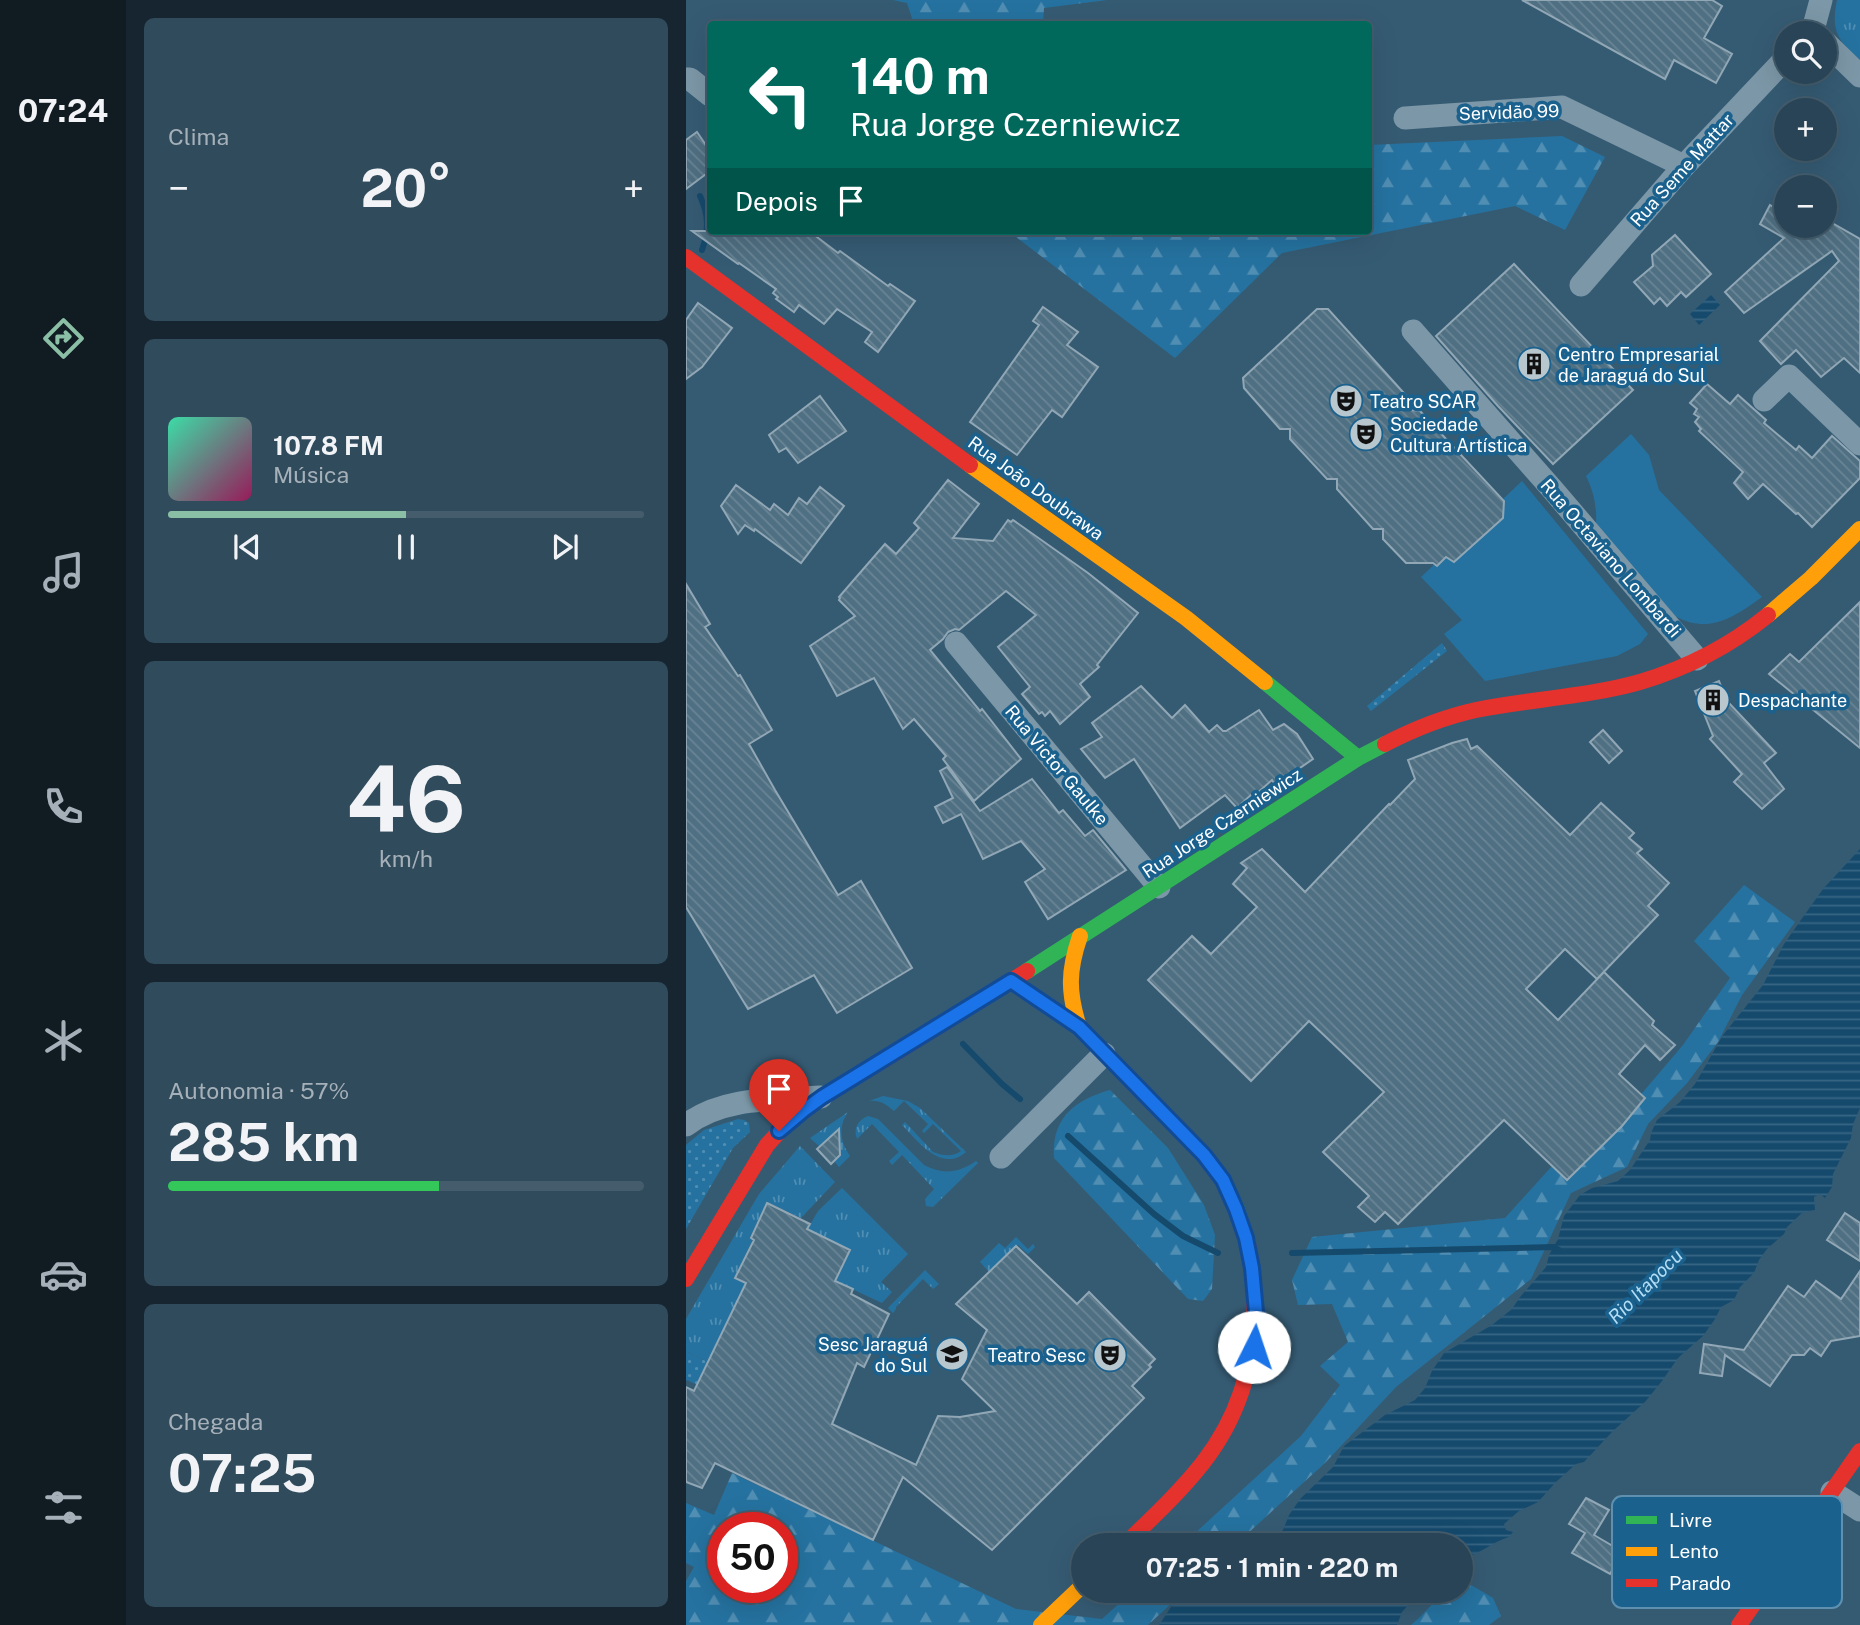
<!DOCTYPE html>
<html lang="pt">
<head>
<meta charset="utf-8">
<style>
	body { margin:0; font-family:"Public Sans",sans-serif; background:#304b5c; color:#f1f3f6; height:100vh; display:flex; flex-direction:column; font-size:26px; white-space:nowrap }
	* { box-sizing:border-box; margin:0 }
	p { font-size:23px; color:#a5b0b9 }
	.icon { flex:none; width:38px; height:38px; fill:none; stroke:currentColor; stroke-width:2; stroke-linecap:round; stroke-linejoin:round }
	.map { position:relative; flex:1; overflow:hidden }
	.panel { display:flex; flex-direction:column; gap:18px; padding:18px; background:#16252f; width:560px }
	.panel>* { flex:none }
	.banner { position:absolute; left:21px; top:21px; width:665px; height:214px; border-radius:7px; box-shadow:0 7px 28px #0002,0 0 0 2px #445c6c; background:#00695c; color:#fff; overflow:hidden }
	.controls { position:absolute; left:1088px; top:21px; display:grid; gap:14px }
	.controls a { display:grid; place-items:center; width:63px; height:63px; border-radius:50%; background:#284456; box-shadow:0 7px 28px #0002,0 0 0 2px #445c6c; font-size:35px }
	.speed { position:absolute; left:21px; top:1512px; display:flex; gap:14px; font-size:35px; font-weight:700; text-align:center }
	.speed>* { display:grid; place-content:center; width:91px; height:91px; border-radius:50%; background:#284456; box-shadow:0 7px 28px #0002,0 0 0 2px #445c6c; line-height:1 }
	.speed .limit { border:10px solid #d22; background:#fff; color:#111 }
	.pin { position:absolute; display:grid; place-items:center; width:60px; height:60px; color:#fff; margin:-72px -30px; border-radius:50% 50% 50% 0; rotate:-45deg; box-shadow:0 0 7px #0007 }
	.pin .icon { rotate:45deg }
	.me { position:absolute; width:77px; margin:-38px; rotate:4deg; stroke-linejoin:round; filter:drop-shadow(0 0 5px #0008) }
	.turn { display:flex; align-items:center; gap:24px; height:147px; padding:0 28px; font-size:32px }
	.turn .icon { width:91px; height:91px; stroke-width:2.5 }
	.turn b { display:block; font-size:49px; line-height:60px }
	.then { display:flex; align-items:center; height:66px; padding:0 28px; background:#0003; gap:14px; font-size:26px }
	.big { font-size:52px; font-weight:700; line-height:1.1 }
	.panel .card { flex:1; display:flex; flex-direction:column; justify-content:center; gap:10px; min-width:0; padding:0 24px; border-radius:10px; background:#304b5c }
	.panel .dial { align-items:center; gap:0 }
	.dial b { font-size:91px; line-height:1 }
	.song { display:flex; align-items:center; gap:21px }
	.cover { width:84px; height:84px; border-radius:10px; background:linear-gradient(135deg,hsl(160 70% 55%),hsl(330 70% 35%)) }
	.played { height:7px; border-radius:4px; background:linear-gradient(90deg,#8abfa5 50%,#445c6c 50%) }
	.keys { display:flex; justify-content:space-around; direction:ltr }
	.heat { display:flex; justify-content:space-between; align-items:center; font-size:38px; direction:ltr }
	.charge { height:10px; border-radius:5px; background:linear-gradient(90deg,#34c759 57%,#445c6c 0) }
	.trip { position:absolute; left:385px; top:1533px; width:402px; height:70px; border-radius:35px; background:#284456; box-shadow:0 7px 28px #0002,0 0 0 2px #445c6c; font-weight:700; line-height:70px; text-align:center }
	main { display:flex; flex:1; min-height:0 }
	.menu { display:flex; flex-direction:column; width:126px; justify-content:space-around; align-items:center; background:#101b22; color:#a5b0b9 }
	.menu .icon { width:49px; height:49px }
	.menu .current { color:#8abfa5 }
	.menu b { font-size:32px; color:#f1f3f6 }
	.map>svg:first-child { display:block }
</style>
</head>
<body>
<main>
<nav class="menu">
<b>07:24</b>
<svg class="icon current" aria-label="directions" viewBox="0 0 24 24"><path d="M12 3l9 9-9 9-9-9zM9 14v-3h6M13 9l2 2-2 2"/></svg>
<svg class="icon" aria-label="music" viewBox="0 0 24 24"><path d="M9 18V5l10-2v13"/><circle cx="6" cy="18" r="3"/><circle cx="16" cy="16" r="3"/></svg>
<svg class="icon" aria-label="phone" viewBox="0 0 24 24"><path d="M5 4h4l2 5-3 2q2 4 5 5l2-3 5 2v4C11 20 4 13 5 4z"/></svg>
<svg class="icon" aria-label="climate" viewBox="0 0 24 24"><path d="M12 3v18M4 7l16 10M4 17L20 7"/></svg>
<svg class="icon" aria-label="car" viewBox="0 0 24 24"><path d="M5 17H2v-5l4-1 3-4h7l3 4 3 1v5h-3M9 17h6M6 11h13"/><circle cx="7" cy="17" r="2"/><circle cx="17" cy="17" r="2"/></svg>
<svg class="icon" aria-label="filters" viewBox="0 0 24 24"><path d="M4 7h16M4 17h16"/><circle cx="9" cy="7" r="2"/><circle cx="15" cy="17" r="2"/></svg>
</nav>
<section class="panel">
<div class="card"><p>Clima</p>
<div class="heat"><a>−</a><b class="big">20°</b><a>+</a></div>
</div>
<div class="card">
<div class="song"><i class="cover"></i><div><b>107.8 FM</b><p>Música</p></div></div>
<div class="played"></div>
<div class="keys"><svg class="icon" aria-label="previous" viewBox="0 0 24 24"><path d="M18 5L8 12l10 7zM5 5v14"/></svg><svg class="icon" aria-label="pause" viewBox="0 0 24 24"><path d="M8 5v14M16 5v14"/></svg><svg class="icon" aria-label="next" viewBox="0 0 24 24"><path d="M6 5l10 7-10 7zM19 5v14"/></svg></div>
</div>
<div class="card dial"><b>46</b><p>km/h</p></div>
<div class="card"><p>Autonomia · 57%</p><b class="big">285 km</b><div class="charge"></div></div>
<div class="card"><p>Chegada</p><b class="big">07:25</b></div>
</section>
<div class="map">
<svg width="1174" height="1625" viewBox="0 0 1174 1625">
	<defs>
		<pattern id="grass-tufts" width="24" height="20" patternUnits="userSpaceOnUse" patternTransform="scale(1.75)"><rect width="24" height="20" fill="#2572a0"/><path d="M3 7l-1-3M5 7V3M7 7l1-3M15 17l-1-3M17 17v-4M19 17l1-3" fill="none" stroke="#518eb3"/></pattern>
		<pattern id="forest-firs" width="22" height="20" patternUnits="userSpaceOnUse" patternTransform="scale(1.75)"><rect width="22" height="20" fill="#2572a0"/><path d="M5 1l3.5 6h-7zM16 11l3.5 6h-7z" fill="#518eb3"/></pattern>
		<pattern id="park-dots" width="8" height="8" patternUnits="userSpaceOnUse" patternTransform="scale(1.75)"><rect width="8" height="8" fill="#2572a0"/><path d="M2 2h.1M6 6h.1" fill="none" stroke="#518eb3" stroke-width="1.8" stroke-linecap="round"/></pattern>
		<pattern id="water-rules" width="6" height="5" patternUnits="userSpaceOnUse" patternTransform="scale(1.75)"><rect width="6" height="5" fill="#154a6d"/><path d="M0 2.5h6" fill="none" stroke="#386583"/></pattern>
		<pattern id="building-back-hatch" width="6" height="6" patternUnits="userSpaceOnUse" patternTransform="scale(1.75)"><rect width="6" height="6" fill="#4f6f82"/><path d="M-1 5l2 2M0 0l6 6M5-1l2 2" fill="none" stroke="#698595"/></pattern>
	</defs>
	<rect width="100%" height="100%" fill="#355b73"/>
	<g fill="url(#grass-tufts)">
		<path d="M1151,0H1174V60C1151,40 1145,31 1151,0Z"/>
		<path d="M197,1096L222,1101L234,1108L280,1152C255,1173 233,1142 216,1125L219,1122L247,1152C257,1156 267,1157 275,1151L247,1124L238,1133L236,1131L242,1124L218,1101L208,1111C200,1104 194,1100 183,1101Z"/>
		<path d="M162,1112C152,1127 154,1141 164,1156L153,1167L148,1161L154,1155L153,1135L134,1147L124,1138Z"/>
		<path d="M182,1116L192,1119L238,1165C256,1175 273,1173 290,1161L292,1163L247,1207L240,1206L239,1199L248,1189L216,1155L206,1165L203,1161L213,1152L186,1124L171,1139C167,1128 172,1120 182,1116Z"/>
		<path d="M114,1146L149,1182L115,1218L81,1202L64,1237L67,1239L49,1277L60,1283L22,1362L0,1351V1319L73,1194Z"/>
		<path d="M156,1188L222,1254L195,1282L206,1292L196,1303L149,1281L164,1250L121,1230L132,1211Z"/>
		<path d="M330,1237L342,1249L347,1244L349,1247L342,1254L332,1245L304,1273L294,1262L313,1243L319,1248Z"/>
		<path d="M239,1270L253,1284L247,1289L237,1279L210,1307V1309L207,1313L202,1308Z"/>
	</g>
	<g fill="url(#forest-firs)" fill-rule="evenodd">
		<path d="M207,0H421L358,8L357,24H228L221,3Z"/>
		<path d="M876,136L919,157L879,230L829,206L596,253L489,358L322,231H682L683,145Z"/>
		<path d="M1058,885L1109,922L1056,995L1032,1042L1001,1083L962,1124L941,1167L885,1193L845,1279L710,1387L639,1463L549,1545H496L615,1436L654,1385L634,1366L662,1342L646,1304L612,1305L606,1280L626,1237L819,1218L867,1165L918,1138L997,1045L1044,978L1008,941Z"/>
		<path d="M424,1090L482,1148L518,1205L529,1235L526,1289L517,1301L502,1299L368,1158C365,1119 388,1100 424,1090Z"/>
		<path d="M46,1473L330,1609L416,1619L447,1591H499L462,1625H0V1581L8,1567L0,1563V1503L28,1515ZM37,1528H96V1587H37Z"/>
		<path d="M775,1579L807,1598L815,1616L803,1625H725L733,1618L759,1591H775Z"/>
	</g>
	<g fill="url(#park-dots)">
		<path d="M756,643L761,651L685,711L681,706Z"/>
		<path d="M52,1119L58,1120L63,1123L64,1132L47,1148L0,1229V1145L18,1130Z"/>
		<path d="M0,1351L22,1362L21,1364L31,1370L22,1390L1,1380L0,1381Z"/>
	</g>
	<g fill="#2572a0">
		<path d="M945,434L963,455L973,490L1076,597C1048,617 1023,635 989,616L910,526C911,507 908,492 900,476Z"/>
		<path d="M836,481L962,634L954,644L931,656L799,681L758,634L776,620L735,577Z"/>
	</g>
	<g fill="url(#water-rules)">
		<path d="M1025,295L1034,305L1013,325L1004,314Z"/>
		<path d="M1174,849V1108L1167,1124L1165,1138L1147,1174L1146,1187L1139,1198L1134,1194L1128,1197L1129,1210L1116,1213L1101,1227L1098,1234L1081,1249L1073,1260L1068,1273L1054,1287L1048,1300L1035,1307L1029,1319L1017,1336L992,1358L976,1381L959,1402L927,1431L898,1462L890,1464L870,1482L852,1502L833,1511L818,1524L820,1530L827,1532L823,1537C806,1542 793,1555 775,1559V1545H585L597,1530L603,1515L614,1499L647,1467L658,1446L699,1415L729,1400L739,1388L746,1371L758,1353L806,1325L826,1309L834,1297L860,1267L863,1255L872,1239L878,1216L894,1195L906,1188L932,1181L944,1170L964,1140L965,1133L971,1120L994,1102L1009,1084L1037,1035L1077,985L1098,944L1117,917L1137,889Z"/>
		<path d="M513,1591H735L716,1612L711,1625H473L487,1604L498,1597Z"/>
	</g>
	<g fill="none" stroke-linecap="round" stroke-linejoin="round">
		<g stroke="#154a6d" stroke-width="6">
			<path d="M14,196C23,215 23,230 16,250"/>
			<path d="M277,1044L316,1084L334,1099"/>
			<path d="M382,1136L468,1214L497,1236L532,1253"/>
			<path d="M606,1253L868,1247L873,1250"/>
		</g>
	</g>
	<g fill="url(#building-back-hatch)" stroke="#91a7b5" stroke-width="2">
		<path d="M836,0H1026L1036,6L1018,38L1046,54L1030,83L988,60L979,79Z"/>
		<path d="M11,132L24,151V171L0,189V140Z"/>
		<path d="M1084,205L1101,215V226H1139V219L1174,239V373L1158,358L1135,377L1110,350L1095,364L1074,341L1153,261L1146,251L1058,313L1039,292L1098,238L1074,224Z"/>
		<path d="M6,231H123L152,253L154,251L202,286L204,284L229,301L192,352L179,342L186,332L151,309L138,324L113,305L108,312L90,299L92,297L87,293L90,289L53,263L52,264Z"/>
		<path d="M989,235L1025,274L1000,297L995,292L981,306L974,298L968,304L948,282L967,266L966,255Z"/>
		<path d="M828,264L947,390L867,464L812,406L750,336Z"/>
		<path d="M12,303L46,328L16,367L0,379V320Z"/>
		<path d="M357,307L392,332L381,345L412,367L376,417L366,410L331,455L284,422L353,325L347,321Z"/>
		<path d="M631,309H642L725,401V410L734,411L818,501L817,518L768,562L760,557L751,566L747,563H720L697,539V529H687L651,489V479H641L604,439V429H594L558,388L557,378Z"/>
		<path d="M1021,384L1044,404L1052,395L1080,420L1078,423L1110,450L1113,446L1126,458L1146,436L1174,461V478L1126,527L1112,513L1110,514L1077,484L1062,499L1048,483L1057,472L1013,431L1015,429L1009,422L1013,417L1008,414L1011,409L1004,403Z"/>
		<path d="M134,396L160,431L112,463L100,448L93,452L83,435Z"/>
		<path d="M262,480L293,504L267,538L307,541L322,520L325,522L327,520L402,573L452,613L411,665L413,667L394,684L404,697L374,724L364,711L359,716L356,712L353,714L336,694L344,687L312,647L350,615L320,591L273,630L269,629L262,632L257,639L244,650L294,711L296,709L335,759L288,801L257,759L260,756L228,719L217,729L188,678L151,696L124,646L169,616L153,600L154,598L153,597L199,544L210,554L233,528L228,523Z"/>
		<path d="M50,485L84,510L88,504L102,515L113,498L121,504L134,487L158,506L115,563L69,529L68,531L59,525L52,534L35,506Z"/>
		<path d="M0,584L24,624L19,627L52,676L54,675L86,730L63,744L89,790L152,895L175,881L226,968L151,1013L128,975L62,1009L0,907Z"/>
		<path d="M1174,602V748L1083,674L1104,654L1113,662Z"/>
		<path d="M1033,681L1041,701L1090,753L1078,763L1098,789L1076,809L1048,782L1056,774L1024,739L1027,736L1009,691Z"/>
		<path d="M455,686L486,718L499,705L523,732L531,725L537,731H540L573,710L587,730L598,724L611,734L627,759L589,785L586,780L568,796L566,794L551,808L539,795L494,828L448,759L419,778L395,749L416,737L406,723Z"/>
		<path d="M917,730L936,751L923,763L904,742Z"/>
		<path d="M781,739L785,749L791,746L884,835L915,803L948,833L943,838L956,849L951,853L983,883L962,906L972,915L911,979L879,949L840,989L872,1020L918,972L968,1021L966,1025L989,1045L974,1060L959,1045L933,1074L959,1098L936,1126L881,1180L818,1120L712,1224L699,1212L689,1222L672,1207L683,1196L637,1152L698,1092L623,1021L565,1081L462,980L506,936L525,954L571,907L547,884L561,868L555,863L576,849L619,892L703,804L704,805L729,779L722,760L766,743Z"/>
		<path d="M261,767L294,811L346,779L373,813L377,810L399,836L407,830L440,870L362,919L339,882L359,869L335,841L297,859L275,814L257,823L249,807L267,798L254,771Z"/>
		<path d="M153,1129L154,1155L145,1164L131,1149Z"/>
		<path d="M81,1203L124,1224L121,1229L164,1250L149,1281L167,1289L165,1294L203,1314L178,1367L171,1363L146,1424L230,1465L252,1416L274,1417L309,1411L276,1379L301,1330L270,1304L330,1246L391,1304L403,1292L469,1359L463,1365L465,1367L446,1386L458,1398L306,1550L217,1477L187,1540L29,1463L16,1488L0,1482V1387L8,1391L60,1283L49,1278L68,1240L65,1238Z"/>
		<path d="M1159,1213L1174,1223V1261L1141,1240Z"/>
		<path d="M1174,1271V1336L1145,1341L1135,1356L1124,1348L1118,1355H1106L1084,1386L1039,1355L1036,1376L1014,1373L1018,1344L1058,1350L1102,1286L1118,1297L1130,1281L1155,1299Z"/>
		<path d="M900,1498L923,1510L908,1535L937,1552L924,1574L886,1553L899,1533L883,1524Z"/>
	</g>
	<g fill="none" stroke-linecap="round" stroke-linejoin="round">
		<g stroke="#7c97a7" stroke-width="23">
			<path d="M1123,33L1127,30L1135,0"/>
			<path d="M1139,42L1174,76"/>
			<path d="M0,79H4L24,95"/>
			<path d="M719,118L876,107L998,166"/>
			<path d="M895,285L998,166L1101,57"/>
			<path d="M727,331L867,490L1011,659"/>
			<path d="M1078,400L1103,376L1174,444"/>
			<path d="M270,643L473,887"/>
			<path d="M0,1125C38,1096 90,1100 135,1097"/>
			<path d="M315,1157L418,1054"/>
			<path d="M1146,1492L1174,1510"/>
		</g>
		<g stroke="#30b455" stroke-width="16">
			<path d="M579,682L672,758"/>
			<path d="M341,971L672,758L699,744"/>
			<path d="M325,981L395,1029L518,1155L537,1180L551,1209L562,1244"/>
		</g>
		<g stroke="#ff9f0a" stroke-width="16">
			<path d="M284,465L500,618L579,682"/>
			<path d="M1082,615L1125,578L1174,529"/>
			<path d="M393,1027C382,992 382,971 394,936"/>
			<path d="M355,1625L397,1585"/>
		</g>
		<g stroke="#e5322d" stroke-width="16">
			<path d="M0,257L284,465"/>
			<path d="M699,744C728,729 758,717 790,710C844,699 901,697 954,682C1001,668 1044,646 1082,615"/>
			<path d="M0,1279L81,1145C115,1105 163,1081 208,1054C252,1027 296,999 341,971"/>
			<path d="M438,1545C465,1519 493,1493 516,1464C567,1399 577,1323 562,1244"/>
			<path d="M1053,1625L1174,1451"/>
		</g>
	</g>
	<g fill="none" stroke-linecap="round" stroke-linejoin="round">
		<defs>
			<path id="route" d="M93,1131L118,1110L136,1097L325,981L393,1027L518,1155L537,1180L550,1209L560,1238L566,1268L570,1312L568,1347"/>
		</defs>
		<use href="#route" stroke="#114b97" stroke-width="18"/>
		<use href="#route" stroke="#1a73e8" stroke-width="12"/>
	</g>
	<defs>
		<symbol id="building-disc" viewBox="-11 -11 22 22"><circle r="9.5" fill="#b8c6ce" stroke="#1a618e"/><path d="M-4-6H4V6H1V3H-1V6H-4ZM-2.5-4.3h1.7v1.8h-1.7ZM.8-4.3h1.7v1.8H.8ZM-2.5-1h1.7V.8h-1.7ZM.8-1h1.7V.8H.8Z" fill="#111"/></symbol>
		<symbol id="theatre-disc" viewBox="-11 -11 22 22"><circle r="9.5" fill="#b8c6ce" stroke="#1a618e"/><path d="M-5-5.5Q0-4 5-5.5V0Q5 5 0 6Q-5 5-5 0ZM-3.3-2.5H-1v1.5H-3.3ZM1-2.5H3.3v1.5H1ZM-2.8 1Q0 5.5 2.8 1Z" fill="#111"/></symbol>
		<symbol id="school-disc" viewBox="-11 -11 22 22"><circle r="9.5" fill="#b8c6ce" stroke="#1a618e"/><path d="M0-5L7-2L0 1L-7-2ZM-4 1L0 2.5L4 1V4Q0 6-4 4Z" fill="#111"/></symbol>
	</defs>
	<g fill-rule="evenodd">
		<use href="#building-disc" x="829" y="345" width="38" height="38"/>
		<use href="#theatre-disc" x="641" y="382" width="38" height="38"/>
		<use href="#theatre-disc" x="661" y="415" width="38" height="38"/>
		<use href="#building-disc" x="1008" y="681" width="38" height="38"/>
		<use href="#school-disc" x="247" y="1335" width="38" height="38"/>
		<use href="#theatre-disc" x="405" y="1336" width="38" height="38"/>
	</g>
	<g text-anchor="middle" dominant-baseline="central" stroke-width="7" stroke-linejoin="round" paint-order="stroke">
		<g font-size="18" fill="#fff" stroke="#1a618e">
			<text transform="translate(823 112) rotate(-2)">Servidão 99</text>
			<text transform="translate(996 170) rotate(-48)">Rua Seme Mattar</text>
			<text transform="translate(350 488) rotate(36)">Rua João Doubrawa</text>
			<text transform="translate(925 558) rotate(49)">Rua Octaviano Lombardi</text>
			<text transform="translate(371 765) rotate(50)">Rua Victor Gaulke</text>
			<text transform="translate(536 823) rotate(-33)">Rua Jorge Czerniewicz</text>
		</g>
		<g font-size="18" fill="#fff" stroke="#1a618e" text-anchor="start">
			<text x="872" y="354">Centro Empresarial<tspan x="872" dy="21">de Jaraguá do Sul</tspan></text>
			<text x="684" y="401">Teatro SCAR</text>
			<text x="704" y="424">Sociedade<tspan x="704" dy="21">Cultura Artística</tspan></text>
			<text x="1052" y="700">Despachante</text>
			<text x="242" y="1344" text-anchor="end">Sesc Jaraguá<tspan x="242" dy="21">do Sul</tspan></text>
			<text x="400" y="1355" text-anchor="end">Teatro Sesc</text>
		</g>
		<g font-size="19" font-style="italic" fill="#b3ddf5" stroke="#1a618e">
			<text transform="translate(959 1286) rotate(-45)">Rio Itapocu</text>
		</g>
	</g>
	<rect x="926" y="1496" width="230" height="112" rx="10" fill="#1a618e" stroke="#5f90b0" stroke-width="2"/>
	<rect x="940" y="1516" width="31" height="8" fill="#30b455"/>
	<rect x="940" y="1547" width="31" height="9" fill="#ff9f0a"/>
	<rect x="940" y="1579" width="31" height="8" fill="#e5322d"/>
	<g font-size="19" fill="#fff">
		<text x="983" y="1527">Livre</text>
		<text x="983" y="1558">Lento</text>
		<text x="983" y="1590">Parado</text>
	</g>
</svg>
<div class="controls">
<a><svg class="icon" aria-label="search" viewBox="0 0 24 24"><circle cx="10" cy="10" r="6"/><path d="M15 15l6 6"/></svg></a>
<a>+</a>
<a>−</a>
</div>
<div class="speed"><div class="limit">50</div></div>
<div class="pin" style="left:93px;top:1131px;background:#d93025"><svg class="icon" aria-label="arrive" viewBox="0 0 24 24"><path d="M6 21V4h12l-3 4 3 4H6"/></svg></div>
<svg class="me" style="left:568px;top:1347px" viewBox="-20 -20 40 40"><circle r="19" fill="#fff"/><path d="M0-13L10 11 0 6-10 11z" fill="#1a73e8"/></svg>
<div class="trip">07:25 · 1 min · 220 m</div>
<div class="banner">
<div class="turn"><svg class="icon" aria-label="left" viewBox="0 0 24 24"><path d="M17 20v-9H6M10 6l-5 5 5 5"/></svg><div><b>140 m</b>Rua Jorge Czerniewicz</div></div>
<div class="then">Depois<svg class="icon" aria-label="arrive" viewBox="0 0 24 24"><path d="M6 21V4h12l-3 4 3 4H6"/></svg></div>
</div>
</div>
</main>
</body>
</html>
